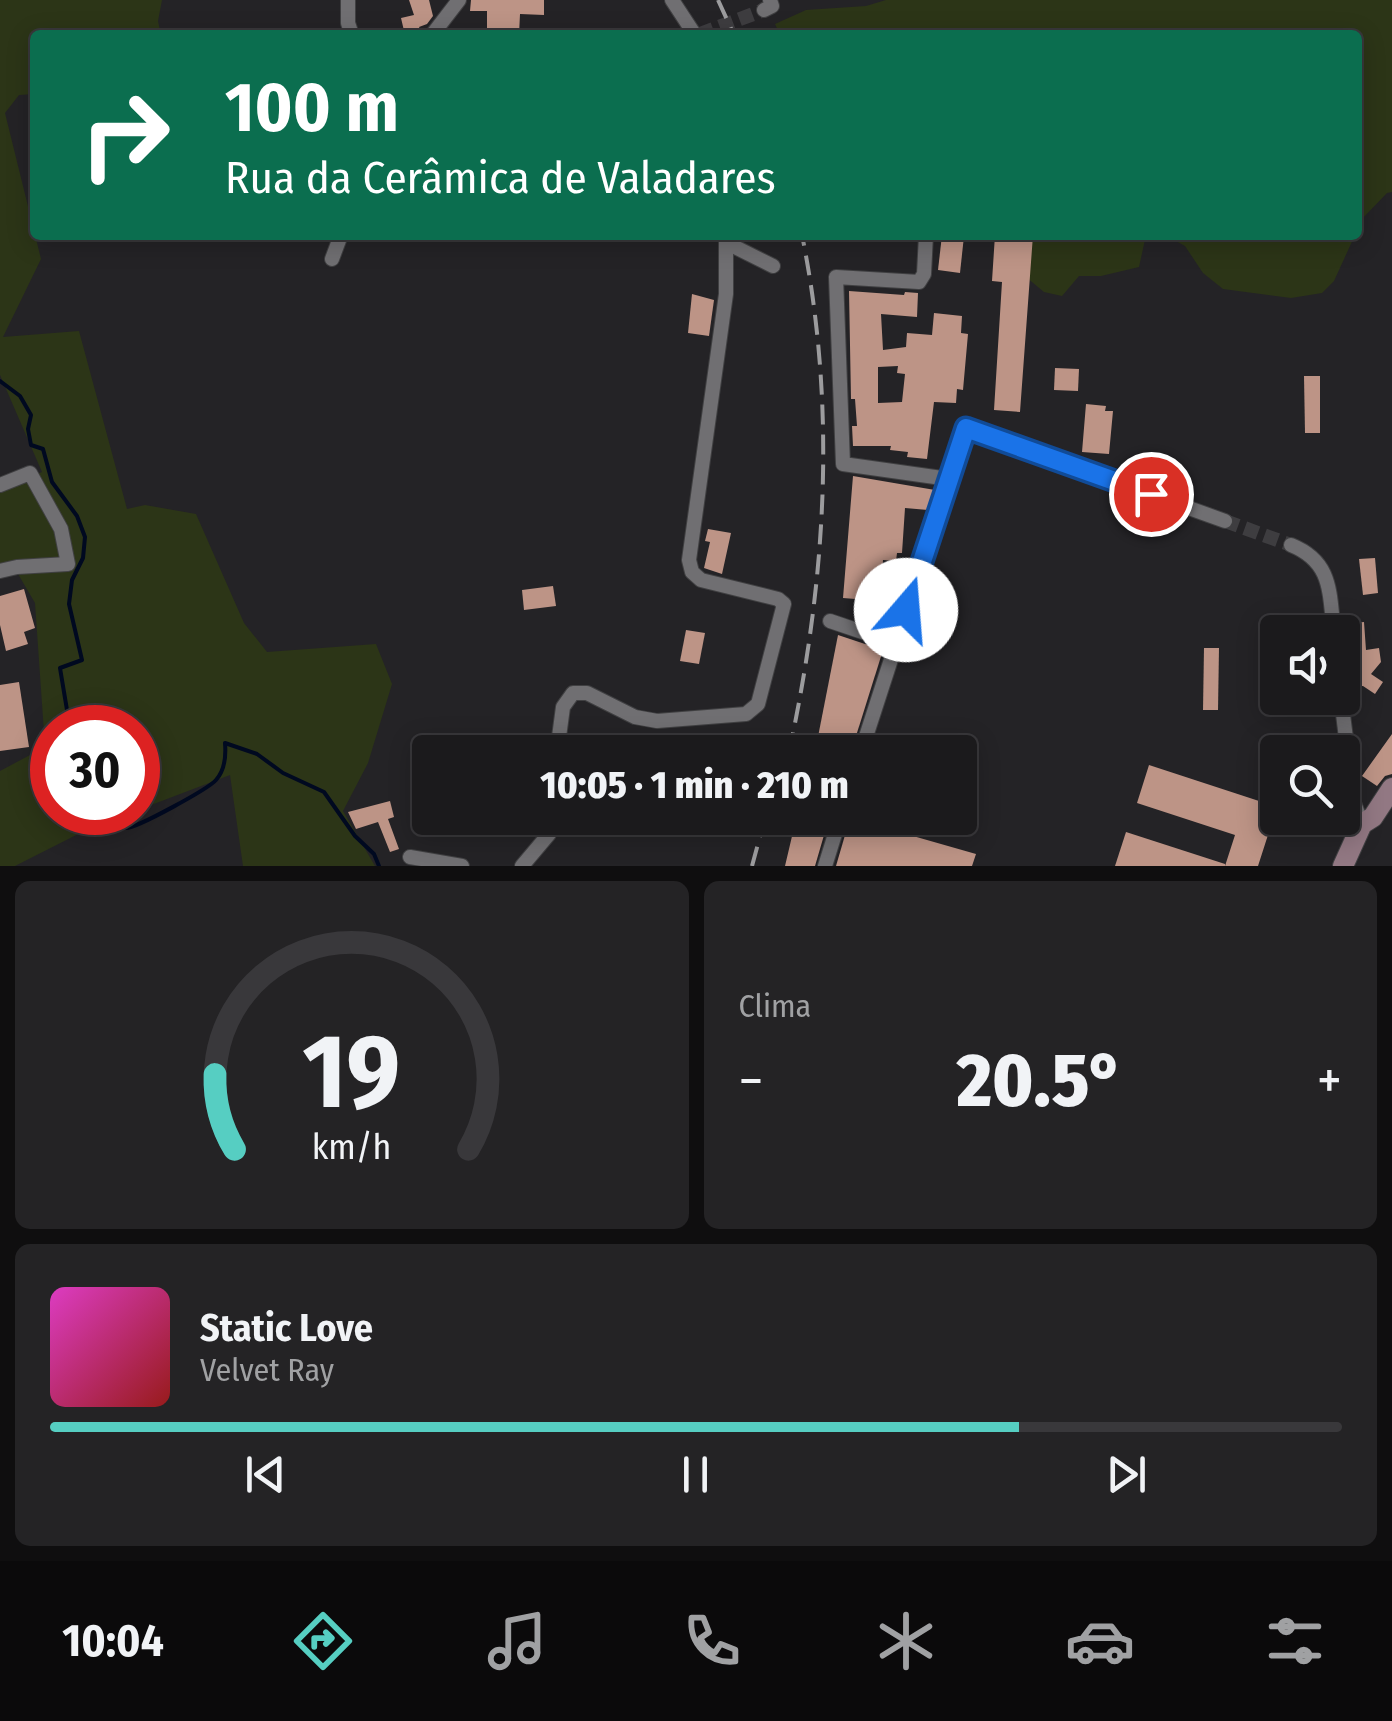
<!DOCTYPE html>
<html lang="pt">
<head>
<meta charset="utf-8">
<style>
	body { margin:0; font-family:"Fira Sans Condensed",sans-serif; background:#242325; color:#f1f3f6; height:100vh; display:flex; flex-direction:column; font-size:38px; white-space:nowrap }
	* { box-sizing:border-box; margin:0 }
	p { font-size:32px; color:#a0a1a3 }
	.icon { flex:none; width:55px; height:55px; fill:none; stroke:currentColor; stroke-width:2; stroke-linecap:round; stroke-linejoin:round }
	.map { position:relative; height:866px; overflow:hidden }
	.drawer { display:flex; flex-direction:column; gap:15px; padding:15px; background:#0f0e0f; flex:1 }
	.drawer>* { flex:none }
	.hud { position:absolute; left:30px; top:30px; width:1332px; height:210px; border-radius:10px; box-shadow:0 5px 25px #0003,0 0 0 2px #39383b; background:#0b6e4f; color:#fff; overflow:hidden }
	.fabs { position:absolute; left:1260px; top:615px; display:grid; gap:20px }
	.fabs a { display:grid; place-items:center; width:100px; height:100px; border-radius:10px; background:#1b1a1c; box-shadow:0 5px 25px #0003,0 0 0 2px #39383b; font-size:50px }
	.speed { position:absolute; left:30px; top:705px; display:flex; gap:20px; font-size:50px; font-weight:700; text-align:center }
	.speed>* { display:grid; place-content:center; width:130px; height:130px; border-radius:50%; background:#1b1a1c; box-shadow:0 5px 25px #0003,0 0 0 2px #39383b; line-height:1 }
	.speed .limit { border:15px solid #d22; background:#fff; color:#111 }
	.pin { position:absolute; display:grid; place-items:center; width:85px; height:85px; color:#fff; margin:-42px; border:5px solid #fff; border-radius:50%; box-shadow:0 2px 10px #0007 }
	.me { position:absolute; width:110px; margin:-55px; rotate:18deg; stroke-linejoin:round; filter:drop-shadow(0 0 8px #0008) }
	.turn { display:flex; align-items:center; gap:35px; height:210px; padding:0 30px; font-size:45px }
	.turn .icon { width:130px; height:130px; stroke-width:2.5 }
	.turn b { display:block; font-size:70px; line-height:85px }
	.big { font-size:75px; font-weight:800; line-height:1.1 }
	.drawer .card { flex:1; display:flex; flex-direction:column; justify-content:center; gap:15px; min-width:0; padding:0 35px; border-radius:15px; background:#242325 }
	.drawer .dial { align-items:center; gap:0 }
	.dial svg { height:260px; overflow:visible; fill:none; stroke:#39383b; stroke-width:7; stroke-linecap:round; text-anchor:middle }
	.dial text { fill:#f1f3f6; stroke:none }
	.song { display:flex; align-items:center; gap:30px }
	.cover { width:120px; height:120px; border-radius:15px; background:linear-gradient(135deg,hsl(310 70% 55%),hsl(0 70% 35%)) }
	.played { height:10px; border-radius:5px; background:linear-gradient(90deg,#56cec2 75%,#39383b 75%) }
	.keys { display:flex; justify-content:space-around; direction:ltr }
	.heat { display:flex; justify-content:space-between; align-items:center; font-size:55px; direction:ltr }
	.drawer .tiles { flex:1; display:grid; gap:15px; grid-template-columns:1fr 1fr }
	.card:last-child { grid-column:span 2 }
	.trip { position:absolute; left:412px; top:735px; width:565px; height:100px; border-radius:10px; background:#1b1a1c; box-shadow:0 5px 25px #0003,0 0 0 2px #39383b; font-weight:800; line-height:100px; text-align:center }
	.dock { display:flex; height:160px; justify-content:space-around; align-items:center; background:#0b0a0b; color:#a0a1a3 }
	.dock .icon { width:70px; height:70px }
	.dock .current { color:#56cec2 }
	.dock b { font-size:45px; color:#f1f3f6 }
	.map>svg:first-child { display:block }
</style>
</head>
<body>
<div class="map">
<svg width="1392" height="866" viewBox="0 0 1392 866">
	<rect width="100%" height="100%" fill="#242326"/>
	<g fill="#2c3517">
		<path d="M0,0H162L158,21L161,35H35V94L19,95L5,113L41,259L3,337L79,331L127,509L145,505L196,514L244,623L267,652L376,644L392,684L368,763L343,811L375,866H243L230,775L138,810V728H52V812L130,813L92,827L15,866H0V771L45,747L35,603L11,562L0,564V490L42,472L0,375Z"/>
		<path d="M886,0H1392V192L1387,193L1361,220L1358,229V35H780L775,24L806,10L866,6Z"/>
		<path d="M1031,235H1146L1139,267L1101,276H1079L1062,296L1044,292L1026,277Z"/>
		<path d="M1165,235H1355L1334,281L1322,293L1291,298L1223,289L1203,273L1185,246Z"/>
	</g>
	<g fill="none" stroke-linecap="round" stroke-linejoin="round">
		<g stroke="#000920" stroke-width="4">
			<path d="M0,381L20,396L31,415L28,429L31,445L43,449L52,482L77,516L85,537L83,558L72,580L69,604L82,660L60,668L70,728"/>
			<path d="M91,812C100,821 113,829 126,828C137,828 208,789 216,780C225,770 226,755 225,743L257,754L283,773L324,792L355,836L374,854L379,866"/>
		</g>
	</g>
	<g fill="#bd9486" fill-rule="evenodd">
		<path d="M409,0H429L433,16L427,24L419,27L421,32L405,35L401,18L414,15Z"/>
		<path d="M471,0H544V15L520,14L519,35H487V11H470Z"/>
		<path d="M942,235L964,236L960,273L938,270Z"/>
		<path d="M995,235H1033L1020,412L994,410L1002,282L992,281Z"/>
		<path d="M849,291L904,295L905,292L918,293L917,317L881,314L883,350L906,347L907,333L932,335L934,313L962,316L961,333L968,334L963,390L957,389L956,403L934,402L927,459L907,457L908,452L890,450L891,446H853L852,426H857L855,399H851ZM898,366L897,373L905,374L902,402L878,403V367Z"/>
		<path d="M692,294L714,300L709,336L688,333Z"/>
		<path d="M1055,368L1079,369L1078,391L1054,390Z"/>
		<path d="M1304,376H1320V433H1305Z"/>
		<path d="M1086,404L1106,406L1105,411H1113L1109,454L1082,452Z"/>
		<path d="M853,476L935,490L928,510L905,508L902,553H897L896,561L883,560L880,601L843,598Z"/>
		<path d="M708,529L731,533L722,574L704,568L710,542L705,541Z"/>
		<path d="M1375,558L1378,593L1363,595L1359,559Z"/>
		<path d="M553,586L556,606L524,610L522,590Z"/>
		<path d="M24,589L35,628L24,632L28,644L6,651L0,625V596Z"/>
		<path d="M1364,622L1366,650L1379,648L1381,662L1371,674L1383,682L1375,694L1363,686L1351,687L1344,624Z"/>
		<path d="M686,630L705,633L699,664L680,661Z"/>
		<path d="M838,635L883,650L851,752H815Z"/>
		<path d="M1204,648H1219L1218,710H1203Z"/>
		<path d="M19,682L29,747L0,751V685Z"/>
		<path d="M1392,734V774L1385,776L1377,786L1362,776Z"/>
		<path d="M1149,765L1277,807L1258,866H1225L1235,835L1137,803Z"/>
		<path d="M390,801L394,817L388,819L399,849L390,852L378,822L356,829L348,812Z"/>
		<path d="M788,818H829L815,866H785L793,832L785,830Z"/>
		<path d="M850,818L976,854L972,866H836Z"/>
		<path d="M1126,832L1225,864V866H1115Z"/>
	</g>
	<g fill="none" stroke-linecap="round" stroke-linejoin="round">
		<g stroke="#3e3d40" stroke-width="14" stroke-dasharray="14 7" stroke-linecap="butt">
			<path d="M700,34L764,10"/>
			<path d="M1225,521L1291,545"/>
		</g>
		<defs>
			<g id="minor">
				<path d="M348,0V23L352,35"/>
				<path d="M672,0L695,35"/>
				<path d="M764,10L772,6L770,0"/>
				<path d="M432,35L459,0"/>
				<path d="M926,235L924,274L919,282L836,277L843,464L949,479"/>
				<path d="M727,243L773,266"/>
				<path d="M332,259L341,235"/>
				<path d="M0,485L30,473L61,529L68,564L17,567L0,571"/>
				<path d="M1291,545C1333,562 1329,593 1334,632"/>
				<path d="M830,621L895,643"/>
				<path d="M1341,698L1354,803L1362,824"/>
				<path d="M557,752L563,707L573,693H587L635,717L657,721L746,714L758,704L784,604L778,599L701,580L692,572L689,560L726,294V235"/>
				<path d="M861,752L966,428L1225,521"/>
				<path d="M410,857L462,866"/>
				<path d="M522,866L549,834L550,818"/>
				<path d="M825,866L840,818"/>
			</g>
			<path id="secondary" d="M1343,866L1362,824L1373,817L1392,788"/>
		</defs>
		<use href="#minor" stroke="#404042" stroke-width="16"/>
		<use href="#secondary" stroke="#404042" stroke-width="22"/>
		<use href="#minor" stroke="#706f72" stroke-width="14"/>
		<use href="#secondary" stroke="#927883" stroke-width="20"/>
		<g stroke="#9c9c9e" stroke-width="4" stroke-dasharray="20 10" stroke-linecap="butt">
			<path d="M718,0L734,35"/>
			<path d="M789,752C826,581 837,408 802,235"/>
			<path d="M752,866L765,818"/>
		</g>
	</g>
	<g fill="none" stroke-linecap="round" stroke-linejoin="round">
		<defs>
			<path id="route" d="M906,610L966,428L1151,494"/>
		</defs>
		<use href="#route" stroke="#114b97" stroke-width="25"/>
		<use href="#route" stroke="#1a73e8" stroke-width="18"/>
	</g>
</svg>
<div class="fabs">
<a><svg class="icon" aria-label="sound" viewBox="0 0 24 24"><path d="M4 9h4l5-4v14l-5-4H4zM17 9q2 3 0 6"/></svg></a>
<a><svg class="icon" aria-label="search" viewBox="0 0 24 24"><circle cx="10" cy="10" r="6"/><path d="M15 15l6 6"/></svg></a>
</div>
<div class="speed"><div class="limit">30</div></div>
<div class="pin" style="left:1151px;top:494px;background:#d93025"><svg class="icon" aria-label="arrive" viewBox="0 0 24 24"><path d="M6 21V4h12l-3 4 3 4H6"/></svg></div>
<svg class="me" style="left:906px;top:610px" viewBox="-20 -20 40 40"><circle r="19" fill="#fff"/><path d="M0-13L10 11 0 6-10 11z" fill="#1a73e8"/></svg>
<div class="trip">10:05 · 1 min · 210 m</div>
<div class="hud">
<div class="turn"><svg class="icon" aria-label="right" viewBox="0 0 24 24"><path d="M7 20v-9h11M14 6l5 5-5 5"/></svg><div><b>100 m</b>Rua da Cerâmica de Valadares</div></div>
</div>
</div>
<section class="drawer">
<div class="tiles">
<div class="card dial"><svg viewBox="0 0 100 80">
<path d="M14 69A42 42 0 1 1 86 69"/>
<path d="M14 69A42 42 0 0 1 8 46" stroke="#56cec2"/>
<text x="50" y="56" font-size="32" font-weight="700">19</text>
<text x="50" y="72" font-size="11">km/h</text>
</svg></div>
<div class="card"><p>Clima</p>
<div class="heat"><a>−</a><b class="big">20.5°</b><a>+</a></div>
</div>
<div class="card">
<div class="song"><i class="cover"></i><div><b>Static Love</b><p>Velvet Ray</p></div></div>
<div class="played"></div>
<div class="keys"><svg class="icon" aria-label="previous" viewBox="0 0 24 24"><path d="M18 5L8 12l10 7zM5 5v14"/></svg><svg class="icon" aria-label="pause" viewBox="0 0 24 24"><path d="M8 5v14M16 5v14"/></svg><svg class="icon" aria-label="next" viewBox="0 0 24 24"><path d="M6 5l10 7-10 7zM19 5v14"/></svg></div>
</div>
</div>
</section>
<nav class="dock">
<b>10:04</b>
<svg class="icon current" aria-label="directions" viewBox="0 0 24 24"><path d="M12 3l9 9-9 9-9-9zM9 14v-3h6M13 9l2 2-2 2"/></svg>
<svg class="icon" aria-label="music" viewBox="0 0 24 24"><path d="M9 18V5l10-2v13"/><circle cx="6" cy="18" r="3"/><circle cx="16" cy="16" r="3"/></svg>
<svg class="icon" aria-label="phone" viewBox="0 0 24 24"><path d="M5 4h4l2 5-3 2q2 4 5 5l2-3 5 2v4C11 20 4 13 5 4z"/></svg>
<svg class="icon" aria-label="climate" viewBox="0 0 24 24"><path d="M12 3v18M4 7l16 10M4 17L20 7"/></svg>
<svg class="icon" aria-label="car" viewBox="0 0 24 24"><path d="M5 17H2v-5l4-1 3-4h7l3 4 3 1v5h-3M9 17h6M6 11h13"/><circle cx="7" cy="17" r="2"/><circle cx="17" cy="17" r="2"/></svg>
<svg class="icon" aria-label="filters" viewBox="0 0 24 24"><path d="M4 7h16M4 17h16"/><circle cx="9" cy="7" r="2"/><circle cx="15" cy="17" r="2"/></svg>
</nav>
</body>
</html>
